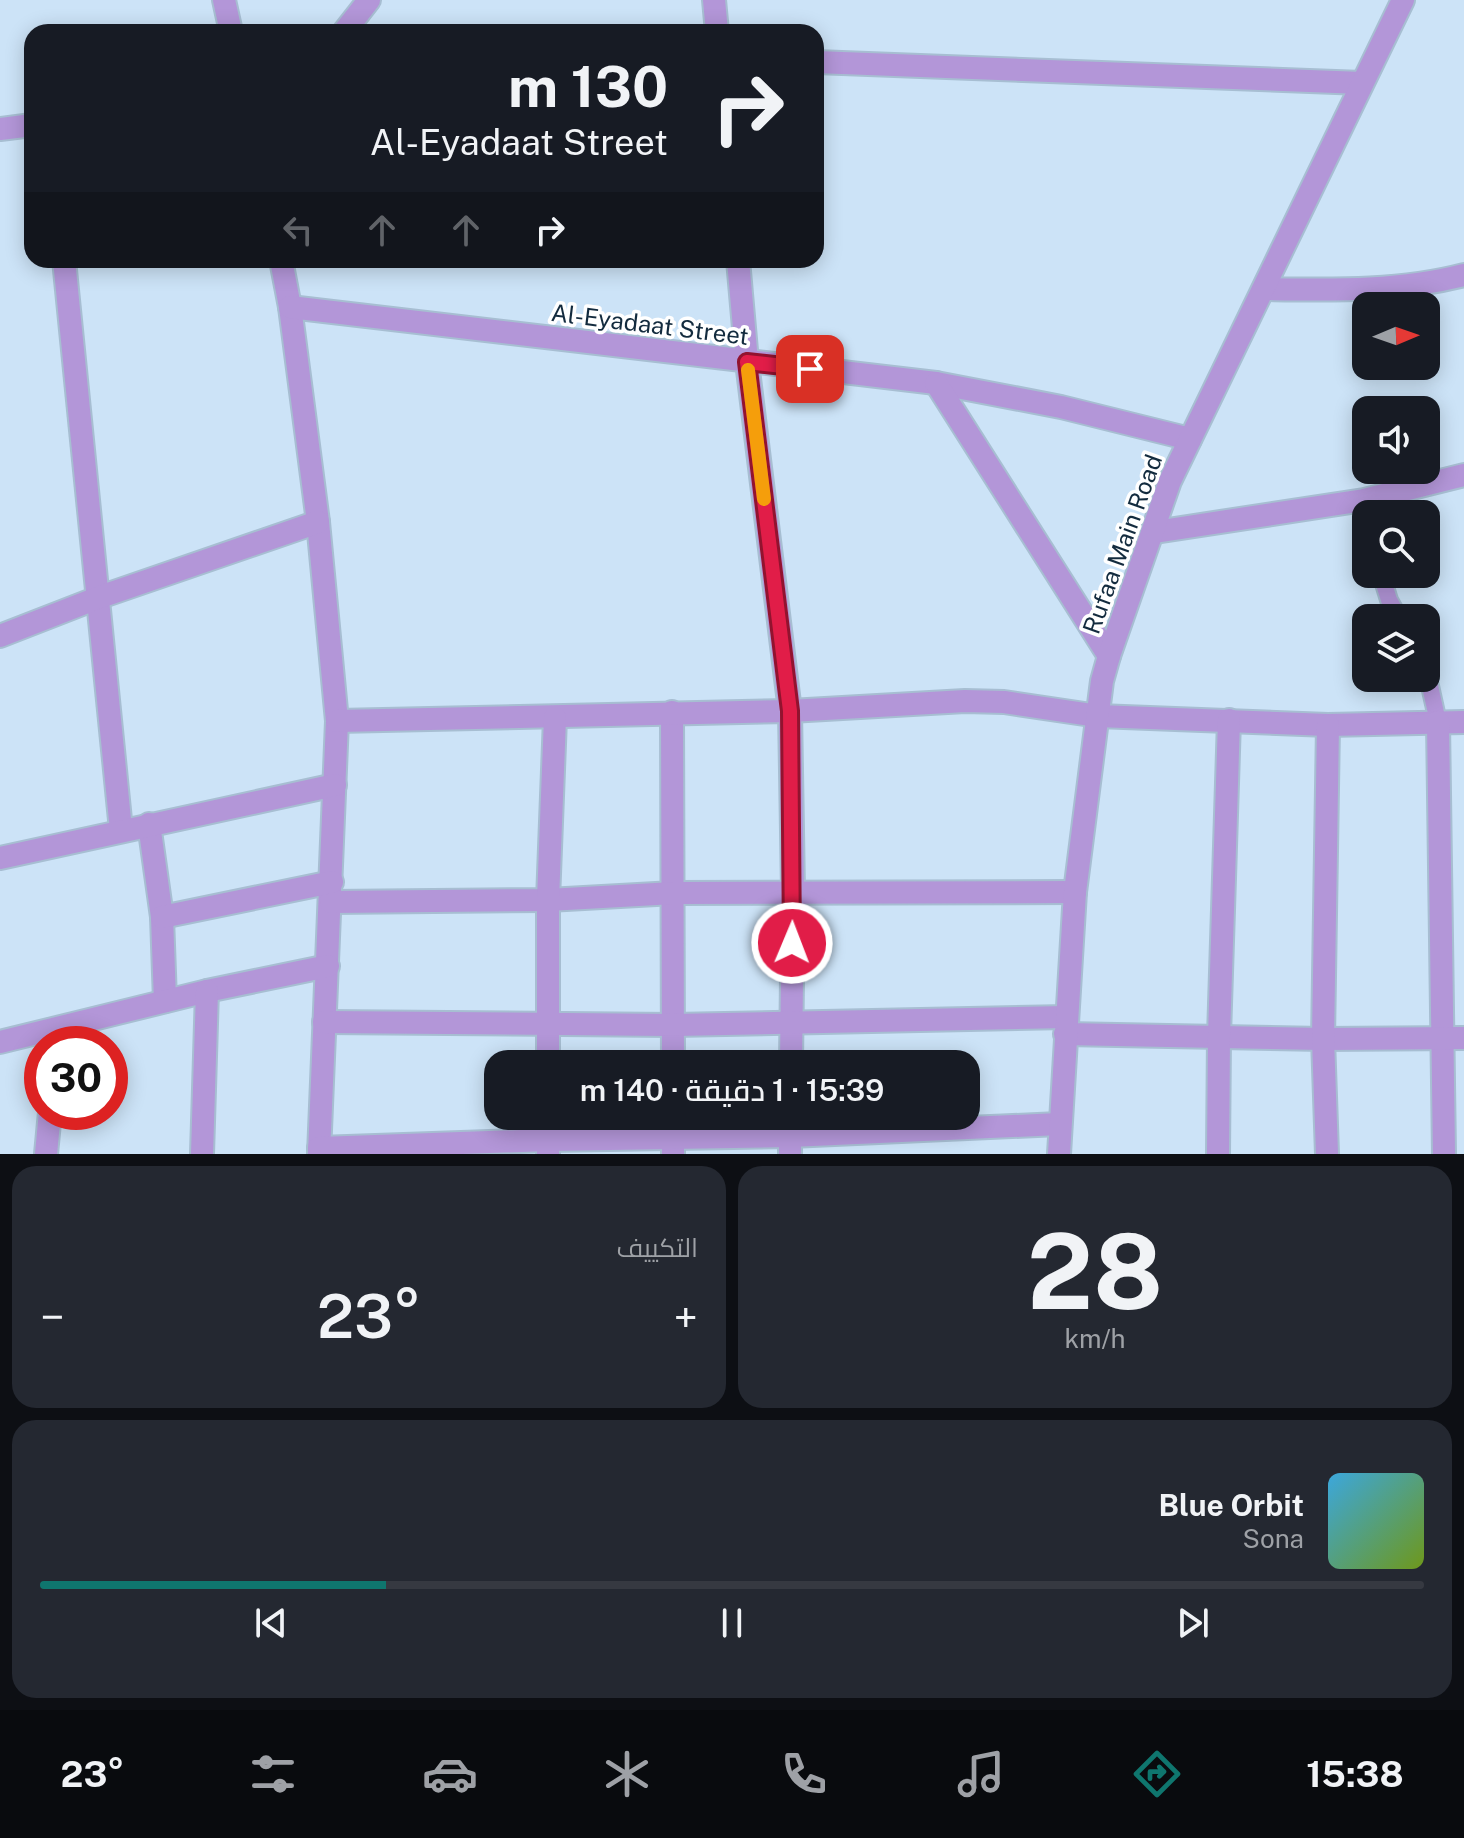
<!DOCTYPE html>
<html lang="ar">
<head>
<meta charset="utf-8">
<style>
	body { margin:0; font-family:"Public Sans",Cairo,sans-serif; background:#242831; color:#f1f3f6; direction:rtl; height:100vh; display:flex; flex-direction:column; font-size:30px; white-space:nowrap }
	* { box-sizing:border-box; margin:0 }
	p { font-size:26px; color:#9ea1a6 }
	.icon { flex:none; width:44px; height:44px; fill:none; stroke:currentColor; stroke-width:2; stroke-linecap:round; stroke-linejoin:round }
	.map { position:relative; height:1154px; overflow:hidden; direction:ltr }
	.details { display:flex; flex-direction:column; gap:12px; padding:12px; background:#0d0f14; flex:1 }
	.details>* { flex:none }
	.guide { position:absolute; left:24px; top:24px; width:800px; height:244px; border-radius:24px; box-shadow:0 4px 20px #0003; direction:rtl; background:#171b24; color:#f1f3f6; overflow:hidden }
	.needle { width:52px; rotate:88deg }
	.fabs { position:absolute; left:1352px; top:292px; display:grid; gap:16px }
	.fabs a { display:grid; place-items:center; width:88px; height:88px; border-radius:16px; background:#171b24; box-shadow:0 4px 20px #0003; font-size:40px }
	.speed { position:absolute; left:24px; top:1026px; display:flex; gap:16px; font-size:40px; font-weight:700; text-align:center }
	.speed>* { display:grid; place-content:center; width:104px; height:104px; border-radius:50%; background:#171b24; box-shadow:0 4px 20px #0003; line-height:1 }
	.speed .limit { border:12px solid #d22; background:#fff; color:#111 }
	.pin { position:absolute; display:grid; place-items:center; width:68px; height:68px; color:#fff; margin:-34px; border-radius:16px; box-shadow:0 4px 12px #0006 }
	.me { position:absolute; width:88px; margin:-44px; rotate:1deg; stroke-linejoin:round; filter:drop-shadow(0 0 6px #0008) }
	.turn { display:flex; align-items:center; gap:28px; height:168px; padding:0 24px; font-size:36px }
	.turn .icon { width:104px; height:104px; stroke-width:2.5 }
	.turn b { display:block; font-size:56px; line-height:68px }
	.lanes { display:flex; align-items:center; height:76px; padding:0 24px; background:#0003; justify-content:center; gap:40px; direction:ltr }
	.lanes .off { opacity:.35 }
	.big { font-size:60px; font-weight:600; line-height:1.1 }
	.details .card { flex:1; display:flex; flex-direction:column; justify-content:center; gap:12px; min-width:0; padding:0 28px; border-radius:24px; background:#242831 }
	.details .dial { align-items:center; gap:0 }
	.dial b { font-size:104px; line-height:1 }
	.song { display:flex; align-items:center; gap:24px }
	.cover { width:96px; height:96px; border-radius:12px; background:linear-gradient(135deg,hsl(200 70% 55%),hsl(80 70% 35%)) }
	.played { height:8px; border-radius:4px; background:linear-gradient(90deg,#0f766e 25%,#363941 25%) }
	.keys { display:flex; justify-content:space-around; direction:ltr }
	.heat { display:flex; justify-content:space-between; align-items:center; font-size:44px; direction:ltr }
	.details .tiles { flex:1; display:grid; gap:12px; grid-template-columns:1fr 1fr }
	.card:last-child { grid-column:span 2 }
	.trip { position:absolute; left:484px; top:1050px; width:496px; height:80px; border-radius:24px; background:#171b24; box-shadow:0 4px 20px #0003; font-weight:600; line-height:80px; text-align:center; direction:rtl }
	.menu { display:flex; height:128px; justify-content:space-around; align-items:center; background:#090b0e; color:#9ea1a6 }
	.menu .icon { width:56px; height:56px }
	.menu .on { color:#0f766e }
	.menu b { font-size:36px; color:#f1f3f6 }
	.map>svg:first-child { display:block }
</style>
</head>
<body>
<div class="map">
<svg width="1464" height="1154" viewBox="0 0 1464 1154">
	<rect width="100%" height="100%" fill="#cce3f7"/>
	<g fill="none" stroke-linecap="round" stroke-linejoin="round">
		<defs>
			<g id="service">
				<path d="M1381,574L1389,600L1399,618"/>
				<path d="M1426,668L1438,722"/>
			</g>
			<g id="minor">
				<path d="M224,0L231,32"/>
				<path d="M714,0L717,32"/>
				<path d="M344,32L369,0"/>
				<path d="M816,62L1362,83"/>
				<path d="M0,129L32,125"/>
				<path d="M64,260L121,830"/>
				<path d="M281,260L290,307L318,522L337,721L319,1154"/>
				<path d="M738,260L747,362L790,711L793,891L791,1064"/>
				<path d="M1264,289C1331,290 1399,292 1464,275"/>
				<path d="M290,307L936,383L1061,407L1190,439"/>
				<path d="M936,383L1109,656"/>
				<path d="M1155,532L1364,500L1464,475"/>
				<path d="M0,636L100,597L318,522"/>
				<path d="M672,712L673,1064"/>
				<path d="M337,721L790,711L965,701L1004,702L1098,716L1328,725L1464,722"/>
				<path d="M1438,722L1444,1154"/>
				<path d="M149,824L162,917L165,1001"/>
				<path d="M0,858L335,785"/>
				<path d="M331,902L548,900L674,893L1075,892"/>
				<path d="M162,917L332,882"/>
				<path d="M324,1022L673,1025L1067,1017"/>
				<path d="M1065,1034L1323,1039L1464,1038"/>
				<path d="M0,1042L207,991L328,966"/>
				<path d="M548,1064V900L555,718"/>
				<path d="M548,1116V1154"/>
				<path d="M673,1116V1154"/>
				<path d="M319,1148L548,1140L790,1136L1059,1124"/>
				<path d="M46,1154L50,1112"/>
				<path d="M202,1154L207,991"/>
				<path d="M790,1154V1116"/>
				<path d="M1218,1154L1219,1036L1229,720"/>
				<path d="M1327,1154L1323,1039L1328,725"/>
			</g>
			<path id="tertiary" d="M1059,1154L1075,892L1102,681L1109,656L1170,481L1403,0"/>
		</defs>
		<use href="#service" stroke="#a7bed2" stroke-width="20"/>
		<use href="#minor" stroke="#a7bed2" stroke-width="26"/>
		<use href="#tertiary" stroke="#a7bed2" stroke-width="26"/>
		<use href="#service" stroke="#b396d8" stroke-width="16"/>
		<use href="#minor" stroke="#b396d8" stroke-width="22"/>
		<use href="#tertiary" stroke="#b396d8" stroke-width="22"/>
	</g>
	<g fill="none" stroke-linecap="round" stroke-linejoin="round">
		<defs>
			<path id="route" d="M792,943L790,711L747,362L810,369"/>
		</defs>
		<use href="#route" stroke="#92132f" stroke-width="20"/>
		<use href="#route" stroke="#e11d48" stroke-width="14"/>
		<path stroke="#f59e0b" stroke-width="14" d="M748,370L764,499"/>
	</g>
	<g text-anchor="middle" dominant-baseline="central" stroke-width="7" stroke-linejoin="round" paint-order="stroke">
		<g font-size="24" fill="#132b3e" stroke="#fff">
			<text transform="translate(650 324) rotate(7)">Al-Eyadaat Street</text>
			<text transform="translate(1122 544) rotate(-70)">Rufaa Main Road</text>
		</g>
	</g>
</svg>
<div class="fabs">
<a><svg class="needle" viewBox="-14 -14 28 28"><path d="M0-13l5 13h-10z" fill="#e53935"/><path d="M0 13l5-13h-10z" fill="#9ea1a6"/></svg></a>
<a><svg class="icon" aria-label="sound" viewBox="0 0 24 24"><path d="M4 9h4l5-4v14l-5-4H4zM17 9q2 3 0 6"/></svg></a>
<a><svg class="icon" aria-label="search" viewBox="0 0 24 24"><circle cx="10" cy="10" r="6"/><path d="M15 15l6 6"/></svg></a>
<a><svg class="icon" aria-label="layers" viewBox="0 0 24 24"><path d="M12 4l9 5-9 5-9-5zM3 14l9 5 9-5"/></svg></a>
</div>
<div class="speed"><div class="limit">30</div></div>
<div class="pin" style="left:810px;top:369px;background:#d93025"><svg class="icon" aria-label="arrive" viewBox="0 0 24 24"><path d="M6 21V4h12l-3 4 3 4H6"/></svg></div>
<svg class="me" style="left:792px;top:943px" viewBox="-20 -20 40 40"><circle r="17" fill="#e11d48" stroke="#fff" stroke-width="3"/><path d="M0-11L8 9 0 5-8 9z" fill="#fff"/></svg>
<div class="trip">15:39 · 1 دقيقة · 140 m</div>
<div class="guide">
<div class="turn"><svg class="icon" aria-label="right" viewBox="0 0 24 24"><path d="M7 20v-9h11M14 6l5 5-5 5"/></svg><div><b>130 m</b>Al-Eyadaat Street</div></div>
<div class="lanes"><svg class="icon off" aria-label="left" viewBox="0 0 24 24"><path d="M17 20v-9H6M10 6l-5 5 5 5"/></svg><svg class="icon off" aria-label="ahead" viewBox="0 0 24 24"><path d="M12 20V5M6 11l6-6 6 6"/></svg><svg class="icon off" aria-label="ahead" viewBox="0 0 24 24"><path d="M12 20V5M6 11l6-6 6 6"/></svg><svg class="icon" aria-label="right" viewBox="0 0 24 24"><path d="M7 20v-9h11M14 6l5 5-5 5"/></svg></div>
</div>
</div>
<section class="details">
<div class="tiles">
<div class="card dial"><b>28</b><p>km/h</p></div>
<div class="card"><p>التكييف</p>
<div class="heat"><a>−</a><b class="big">23°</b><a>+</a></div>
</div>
<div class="card">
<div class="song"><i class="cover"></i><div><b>Blue Orbit</b><p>Sona</p></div></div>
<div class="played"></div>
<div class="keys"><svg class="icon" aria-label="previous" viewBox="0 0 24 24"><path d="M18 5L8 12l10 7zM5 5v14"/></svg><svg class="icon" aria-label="pause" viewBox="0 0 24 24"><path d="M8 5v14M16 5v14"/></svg><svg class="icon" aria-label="next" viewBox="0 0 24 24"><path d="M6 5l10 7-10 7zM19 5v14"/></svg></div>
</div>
</div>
</section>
<nav class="menu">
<b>15:38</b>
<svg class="icon on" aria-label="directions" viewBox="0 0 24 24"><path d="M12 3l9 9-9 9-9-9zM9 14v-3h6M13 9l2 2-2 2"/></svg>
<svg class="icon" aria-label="music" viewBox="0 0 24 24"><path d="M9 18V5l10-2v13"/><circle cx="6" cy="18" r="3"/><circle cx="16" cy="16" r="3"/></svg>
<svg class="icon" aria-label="phone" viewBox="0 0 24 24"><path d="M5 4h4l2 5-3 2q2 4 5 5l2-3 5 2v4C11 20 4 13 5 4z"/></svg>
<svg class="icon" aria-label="climate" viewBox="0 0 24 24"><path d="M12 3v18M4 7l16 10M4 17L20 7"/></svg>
<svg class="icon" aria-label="car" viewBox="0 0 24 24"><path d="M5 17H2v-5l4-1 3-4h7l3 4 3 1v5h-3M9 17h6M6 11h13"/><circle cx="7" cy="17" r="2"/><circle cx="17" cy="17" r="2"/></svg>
<svg class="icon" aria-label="filters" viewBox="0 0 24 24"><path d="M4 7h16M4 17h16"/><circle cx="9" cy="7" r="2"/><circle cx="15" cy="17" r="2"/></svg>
<b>23°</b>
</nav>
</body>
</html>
